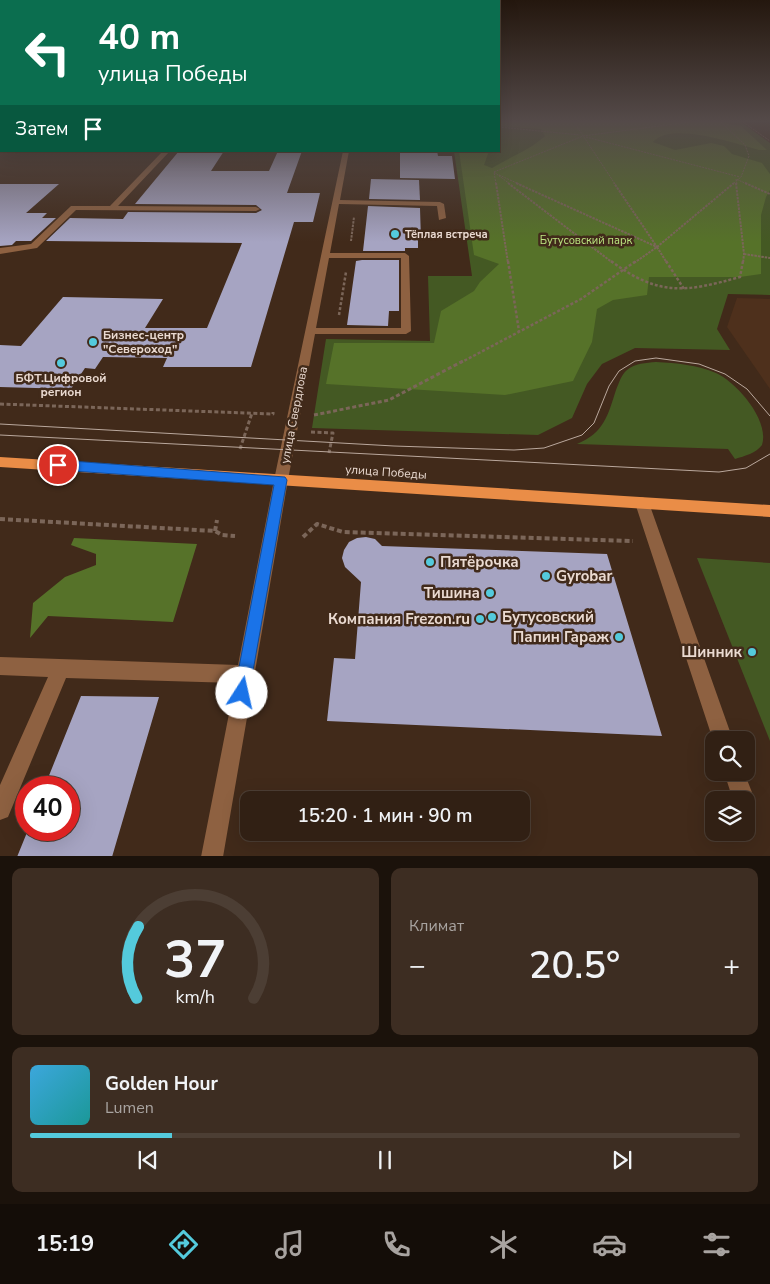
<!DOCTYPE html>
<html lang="ru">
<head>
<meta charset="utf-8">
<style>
	body { margin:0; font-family:"Nunito Sans",sans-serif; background:#3d2d22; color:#f1f3f6; height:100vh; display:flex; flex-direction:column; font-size:19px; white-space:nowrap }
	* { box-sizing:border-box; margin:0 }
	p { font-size:16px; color:#a8a3a0 }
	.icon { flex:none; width:28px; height:28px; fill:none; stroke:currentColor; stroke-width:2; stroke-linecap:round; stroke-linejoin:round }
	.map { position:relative; height:856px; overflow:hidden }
	.drawer { display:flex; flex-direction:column; gap:12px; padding:12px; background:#1b120b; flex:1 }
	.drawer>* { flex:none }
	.guide { position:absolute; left:0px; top:0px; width:500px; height:152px; box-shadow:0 5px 20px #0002,0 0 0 1px #4c3e34; background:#0b6e4f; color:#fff; overflow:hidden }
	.fabs { position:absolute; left:705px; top:731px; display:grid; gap:10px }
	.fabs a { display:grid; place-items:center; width:50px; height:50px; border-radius:10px; background:#312014; box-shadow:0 5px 20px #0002,0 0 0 1px #4c3e34; font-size:25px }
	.speed { position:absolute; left:15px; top:776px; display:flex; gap:10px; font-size:25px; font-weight:700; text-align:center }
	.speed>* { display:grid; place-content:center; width:65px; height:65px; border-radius:50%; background:#312014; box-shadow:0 5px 20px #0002,0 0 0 1px #4c3e34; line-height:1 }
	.speed .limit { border:8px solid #d22; background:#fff; color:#111 }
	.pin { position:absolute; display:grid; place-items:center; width:42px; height:42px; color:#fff; margin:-21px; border:2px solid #fff; border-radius:50%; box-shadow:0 1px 5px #0007 }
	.me { position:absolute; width:55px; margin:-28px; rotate:10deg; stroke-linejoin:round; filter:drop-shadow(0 0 4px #0008) }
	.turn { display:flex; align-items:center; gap:18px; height:105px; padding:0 15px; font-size:22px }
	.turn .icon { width:65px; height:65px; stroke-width:2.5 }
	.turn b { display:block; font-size:35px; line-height:42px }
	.then { display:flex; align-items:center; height:48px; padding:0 15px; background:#0003; gap:10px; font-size:19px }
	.big { font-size:38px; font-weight:600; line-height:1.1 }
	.drawer .widget { flex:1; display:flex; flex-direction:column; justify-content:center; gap:8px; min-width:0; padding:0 18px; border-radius:10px; background:#3d2d22 }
	.drawer .dial { align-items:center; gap:0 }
	.dial svg { height:130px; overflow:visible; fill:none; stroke:#4c3e34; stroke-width:7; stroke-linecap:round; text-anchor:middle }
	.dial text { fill:#f1f3f6; stroke:none }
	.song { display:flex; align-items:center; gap:15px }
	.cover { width:60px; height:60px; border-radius:8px; background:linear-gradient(135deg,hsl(200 70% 55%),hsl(180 70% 35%)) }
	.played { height:5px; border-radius:2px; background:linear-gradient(90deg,#54cadc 20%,#4c3e34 20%) }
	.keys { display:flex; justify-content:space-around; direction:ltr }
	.heat { display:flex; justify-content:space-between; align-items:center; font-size:28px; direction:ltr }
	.drawer .tiles { flex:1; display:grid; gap:12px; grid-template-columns:1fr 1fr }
	.widget:last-child { grid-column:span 2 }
	.trip { position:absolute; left:240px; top:791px; width:290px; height:50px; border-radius:10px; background:#312014; box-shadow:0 5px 20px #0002,0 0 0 1px #4c3e34; font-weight:600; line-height:50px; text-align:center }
	.menu { display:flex; height:80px; justify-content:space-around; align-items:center; background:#140d08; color:#a8a3a0 }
	.menu .icon { width:35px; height:35px }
	.menu .current { color:#54cadc }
	.menu b { font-size:22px; color:#f1f3f6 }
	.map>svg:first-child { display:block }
</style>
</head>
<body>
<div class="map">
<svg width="770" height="857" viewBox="0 0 770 857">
	<rect width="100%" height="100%" fill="#412a1a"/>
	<path fill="#4e301c" d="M737,298L770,299V389L727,327Z"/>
	<g fill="#445923">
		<path d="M499,122H741L770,143V295L728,294L717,329L730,350L635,348L602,364L587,384L572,418L538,435L312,428L326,339L430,341L428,276H472L454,151H499Z"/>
		<path d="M656,362C677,363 697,365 716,373C736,382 770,420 762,445C756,453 745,456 735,459L728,449L577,444C604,433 608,415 616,390C619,383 621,375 627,370C635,363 646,363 656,362Z"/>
		<path d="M697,558L770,563V741Z"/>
	</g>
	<g fill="#567229">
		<path d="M499,122H720L741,126L767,150H759C736,144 671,121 653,142L675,150L711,143L724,146L732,154L762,163L770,174V190L766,197L761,215V274L740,277H649L647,295L613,300L597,309L592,342L573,381L505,395L326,384L334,343H434L441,311L474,291L480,282L499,264L474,255L459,151H489L484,165L492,168C510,157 530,150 545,136L541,129L499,126Z"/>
		<path d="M74,538L197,544L173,622L48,616L30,638L33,603L65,577L96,565V554L71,545Z"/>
	</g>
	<g fill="#a6a4c2">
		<path d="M179,151H224L211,171H269L278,151H302L287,193H320L313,222H294L251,367H163L167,358L103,357L95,369L85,368L71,389L0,387V345L21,346L63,297L163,299L145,328H207L242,243L46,241L70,218L123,219L128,212L256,213L262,210L256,205L135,204Z"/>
		<path d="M400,151H437L438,156H452L455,179L400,178Z"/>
		<path d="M371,179L419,180L420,200L369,199Z"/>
		<path d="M0,184H59L26,213H47L42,218H56L31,241H16L12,245L0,246Z"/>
		<path d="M368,206L420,208L421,240H418V248H405V251H363Z"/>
		<path d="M362,260H399V311H389L388,326L347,325L356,261Z"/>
		<path d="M366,537L375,539L382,546L607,554L662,736L327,721L334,658L355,659L361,582L345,567L342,558L344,550L349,542L357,538Z"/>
		<path d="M81,696L159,697L112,857H17L28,830H69V788H44Z"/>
	</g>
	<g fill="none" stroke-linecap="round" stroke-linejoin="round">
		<g stroke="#7b6659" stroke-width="1" stroke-dasharray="2 1" stroke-linecap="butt">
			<path d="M574,122L615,184"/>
			<path d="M721,122L745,145L749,156L741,177L733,184"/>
			<path d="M743,122L770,141"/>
			<path d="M499,127L580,135"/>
			<path d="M586,137L740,177"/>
			<path d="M494,172L510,184"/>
			<path d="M499,175L519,184"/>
			<path d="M496,184L494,172L583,136L689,122"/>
			<path d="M737,184L736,179L747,184"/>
		</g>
		<g stroke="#7b6659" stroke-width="2" stroke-dasharray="2.5 1" stroke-linecap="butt">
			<path d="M496,183L508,263"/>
			<path d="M508,183L613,263"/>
			<path d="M516,183L657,247L614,183"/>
			<path d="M736,183L744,254L743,263"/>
			<path d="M745,183L770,194"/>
			<path d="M351,241L354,217"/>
			<path d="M657,247L667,263"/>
			<path d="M744,254L770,258"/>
			<path d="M634,263L657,247L734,183"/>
		</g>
		<g stroke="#7b6659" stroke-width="2.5" stroke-dasharray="3 2" stroke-linecap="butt">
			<path d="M508,261L519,331"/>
			<path d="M611,261C659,297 686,292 740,277L743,261"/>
			<path d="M666,261L684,289"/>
			<path d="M339,315L346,272"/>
			<path d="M460,363L581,299L636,261"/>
		</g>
		<g stroke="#7b6659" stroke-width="3" stroke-dasharray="4 2.5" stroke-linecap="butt">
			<path d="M0,404L273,414V412"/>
			<path d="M314,415L389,400L463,361"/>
			<path d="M311,432L333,433L329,453"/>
			<path d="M240,449L252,413"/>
		</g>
		<g stroke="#7b6659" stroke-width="4" stroke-dasharray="5 3" stroke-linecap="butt">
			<path d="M0,519L215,531L222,535L235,536"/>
			<path d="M215,531L217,520"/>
			<path d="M303,537L317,524L343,532L633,541"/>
		</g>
		<g fill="#8e6141" fill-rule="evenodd">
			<rect x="0" y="145" width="1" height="4"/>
			<path d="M163,151H170L118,206L256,207L260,209L256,211L76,210L37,248L0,254V248L31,244L71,206H110Z"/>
			<path d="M343,151H349L340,200L440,202L444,204L446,218L439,220L437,206L339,204L330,253H405L409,256L411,331L406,334H315L288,480L223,857H201L235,683L66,678L8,817L0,820V785L48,677L0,675V657L238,665L274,480ZM329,258H401V328H316Z"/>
			<path d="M642,497L647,499L649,503L733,740H714V742L713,740L635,503L637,499Z"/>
			<path d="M724,772H744L755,800L751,807L746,810V800H733Z"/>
		</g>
		<path fill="#ea8d47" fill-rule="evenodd" d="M0,457L770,505V517L0,467Z"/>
		<g stroke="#baa89d" stroke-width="1">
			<path d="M0,424L394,446L514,450L544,448L582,435L594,423L609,386L619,371L635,361L656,358L699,364L725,374L747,389L770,416"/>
			<path d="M0,435L719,472L746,468L770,454"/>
		</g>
	</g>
	<linearGradient id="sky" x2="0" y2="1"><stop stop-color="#24170e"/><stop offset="0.5" stop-color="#544a49"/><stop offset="1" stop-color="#544a49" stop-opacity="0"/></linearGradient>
	<rect width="770" height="242" fill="url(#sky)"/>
	<path fill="#1a73e8" stroke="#114b97" d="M58,460L285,477L287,480L248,699L242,701L236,699L234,693L274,485L58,470L53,469L52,465L53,462Z"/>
	<g fill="#54cadc" stroke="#412a1a" stroke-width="2">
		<circle cx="395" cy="234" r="5"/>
		<circle cx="93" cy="342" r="5"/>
		<circle cx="61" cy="363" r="5"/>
		<circle cx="430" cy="562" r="5"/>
		<circle cx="546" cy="576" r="5"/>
		<circle cx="490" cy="593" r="5"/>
		<circle cx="492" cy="617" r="5"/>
		<circle cx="480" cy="619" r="5"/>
		<circle cx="619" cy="637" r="5"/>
		<circle cx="752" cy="652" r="5"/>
	</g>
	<g text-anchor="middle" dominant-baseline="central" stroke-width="5" stroke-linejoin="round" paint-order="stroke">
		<g font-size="11" font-weight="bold" fill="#eadad1" stroke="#412a1a" text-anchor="start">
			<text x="405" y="234">Тёплая встреча</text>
		</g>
		<g font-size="11" fill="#bce581" stroke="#412a1a">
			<text x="586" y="240">Бутусовский парк</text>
		</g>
		<g font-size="12" font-weight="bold" fill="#eadad1" stroke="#412a1a" text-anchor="start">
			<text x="103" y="335">Бизнес-центр<tspan x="103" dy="14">"Североход"</tspan></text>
			<text x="61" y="378" text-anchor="middle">БФТ.Цифровой<tspan x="61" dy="14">регион</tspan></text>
		</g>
		<g font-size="12" fill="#eadad1" stroke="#412a1a">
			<text transform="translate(294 415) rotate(-79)">улица Свердлова</text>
			<text transform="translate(386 472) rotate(4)">улица Победы</text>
		</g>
		<g font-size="15" font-weight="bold" fill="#eadad1" stroke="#412a1a" text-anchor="end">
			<text x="440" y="562" text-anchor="start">Пятёрочка</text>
			<text x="556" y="576" text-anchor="start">Gyrobar</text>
			<text x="480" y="593">Тишина</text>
			<text x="502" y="617" text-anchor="start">Бутусовский</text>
			<text x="470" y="619">Компания Frezon.ru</text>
			<text x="609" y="637">Папин Гараж</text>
			<text x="742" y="652">Шинник</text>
		</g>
	</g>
</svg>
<div class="fabs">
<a><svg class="icon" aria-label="search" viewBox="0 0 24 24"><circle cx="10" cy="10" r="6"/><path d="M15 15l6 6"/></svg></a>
<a><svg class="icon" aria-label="layers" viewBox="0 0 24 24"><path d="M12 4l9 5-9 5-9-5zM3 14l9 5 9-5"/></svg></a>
</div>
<div class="speed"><div class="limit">40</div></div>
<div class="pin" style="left:58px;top:465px;background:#d93025"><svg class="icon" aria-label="arrive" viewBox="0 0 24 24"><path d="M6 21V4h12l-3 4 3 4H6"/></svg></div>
<svg class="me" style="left:242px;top:693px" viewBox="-20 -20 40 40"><circle r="19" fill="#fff"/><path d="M0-13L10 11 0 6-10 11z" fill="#1a73e8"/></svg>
<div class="trip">15:20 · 1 мин · 90 m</div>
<div class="guide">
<div class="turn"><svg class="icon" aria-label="left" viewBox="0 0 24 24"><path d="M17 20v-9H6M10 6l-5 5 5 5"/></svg><div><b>40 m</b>улица Победы</div></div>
<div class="then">Затем<svg class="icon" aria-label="arrive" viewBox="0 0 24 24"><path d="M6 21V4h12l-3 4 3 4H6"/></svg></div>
</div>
</div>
<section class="drawer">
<div class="tiles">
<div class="widget dial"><svg viewBox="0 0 100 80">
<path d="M14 69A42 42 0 1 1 86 69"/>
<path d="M14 69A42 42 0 0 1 15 25" stroke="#54cadc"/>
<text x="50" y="56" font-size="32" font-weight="700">37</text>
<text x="50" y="72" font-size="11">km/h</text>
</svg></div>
<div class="widget"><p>Климат</p>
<div class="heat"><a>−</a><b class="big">20.5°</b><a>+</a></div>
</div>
<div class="widget">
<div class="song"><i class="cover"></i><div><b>Golden Hour</b><p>Lumen</p></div></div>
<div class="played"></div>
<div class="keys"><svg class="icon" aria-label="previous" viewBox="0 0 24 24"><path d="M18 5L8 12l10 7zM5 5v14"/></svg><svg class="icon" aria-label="pause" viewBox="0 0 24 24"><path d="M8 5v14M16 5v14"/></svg><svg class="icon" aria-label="next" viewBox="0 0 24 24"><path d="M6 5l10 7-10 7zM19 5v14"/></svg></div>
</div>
</div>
</section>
<nav class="menu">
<b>15:19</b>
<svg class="icon current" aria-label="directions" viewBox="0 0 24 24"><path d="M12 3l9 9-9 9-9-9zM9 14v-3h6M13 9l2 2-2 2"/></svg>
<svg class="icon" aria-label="music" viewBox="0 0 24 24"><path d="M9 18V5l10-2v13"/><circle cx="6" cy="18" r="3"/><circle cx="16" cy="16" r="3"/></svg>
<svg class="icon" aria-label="phone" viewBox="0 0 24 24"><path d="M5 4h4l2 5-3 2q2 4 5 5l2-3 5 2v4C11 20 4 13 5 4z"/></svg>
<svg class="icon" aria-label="climate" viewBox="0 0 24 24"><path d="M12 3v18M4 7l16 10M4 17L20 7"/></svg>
<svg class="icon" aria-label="car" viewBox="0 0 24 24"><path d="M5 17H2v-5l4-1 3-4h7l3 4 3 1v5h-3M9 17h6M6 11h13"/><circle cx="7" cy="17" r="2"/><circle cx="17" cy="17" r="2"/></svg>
<svg class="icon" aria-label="filters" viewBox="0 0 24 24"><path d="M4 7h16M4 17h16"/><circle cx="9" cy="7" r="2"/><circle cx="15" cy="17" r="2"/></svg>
</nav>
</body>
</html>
